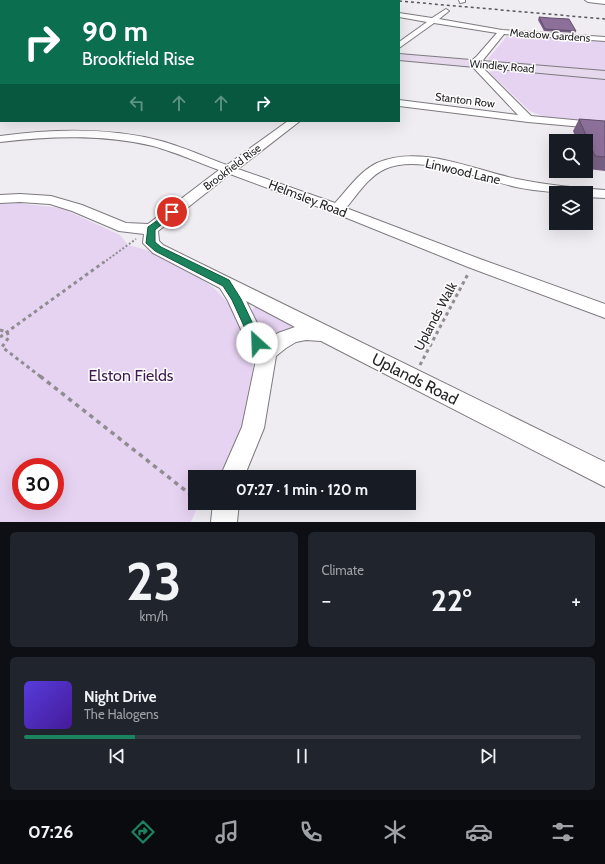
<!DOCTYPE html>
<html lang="en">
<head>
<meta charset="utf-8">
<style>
	body { margin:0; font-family:Cabin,sans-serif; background:#20242c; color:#f1f3f6; height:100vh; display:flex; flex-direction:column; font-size:15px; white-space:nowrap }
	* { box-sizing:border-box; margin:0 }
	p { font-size:13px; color:#9ea1a6 }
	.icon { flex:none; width:22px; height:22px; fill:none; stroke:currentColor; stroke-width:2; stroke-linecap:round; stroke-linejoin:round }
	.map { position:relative; height:522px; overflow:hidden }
	.drawer { display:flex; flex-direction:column; gap:10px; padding:10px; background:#0d0f14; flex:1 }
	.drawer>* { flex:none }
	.guide { position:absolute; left:0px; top:0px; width:400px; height:122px; box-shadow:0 4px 16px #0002; background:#0b6e4f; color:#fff; overflow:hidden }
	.tools { position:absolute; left:549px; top:134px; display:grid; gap:8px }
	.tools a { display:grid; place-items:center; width:44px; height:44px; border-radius:0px; background:#171b24; box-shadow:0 4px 16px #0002; font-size:20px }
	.speed { position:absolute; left:12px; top:458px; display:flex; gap:8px; font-size:20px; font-weight:700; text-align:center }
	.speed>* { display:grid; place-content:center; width:52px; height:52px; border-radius:50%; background:#171b24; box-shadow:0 4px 16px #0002; line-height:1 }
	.speed .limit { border:6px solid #d22; background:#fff; color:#111 }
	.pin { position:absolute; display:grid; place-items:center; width:34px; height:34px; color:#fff; margin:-17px; border:2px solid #fff; border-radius:50%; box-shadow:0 1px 4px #0007 }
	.me { position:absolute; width:44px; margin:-22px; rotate:335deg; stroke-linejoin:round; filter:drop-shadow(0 0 3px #0008) }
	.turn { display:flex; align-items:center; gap:14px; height:84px; padding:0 16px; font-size:18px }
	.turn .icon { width:52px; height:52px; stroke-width:2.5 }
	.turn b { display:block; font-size:28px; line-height:34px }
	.lanes { display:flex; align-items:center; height:38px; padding:0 16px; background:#0003; justify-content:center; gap:20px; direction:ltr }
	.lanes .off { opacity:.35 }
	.big { font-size:30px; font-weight:700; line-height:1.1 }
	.drawer .widget { flex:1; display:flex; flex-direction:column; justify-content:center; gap:6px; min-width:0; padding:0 14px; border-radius:6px; background:#20242c }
	.drawer .dial { align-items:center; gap:0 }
	.dial b { font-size:52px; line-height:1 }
	.song { display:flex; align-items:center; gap:12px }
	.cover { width:48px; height:48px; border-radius:6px; background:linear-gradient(135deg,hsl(250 70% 55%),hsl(260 70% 35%)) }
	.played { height:4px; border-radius:2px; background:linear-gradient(90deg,#1b835e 20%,#363941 20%) }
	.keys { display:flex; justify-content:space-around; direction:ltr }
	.heat { display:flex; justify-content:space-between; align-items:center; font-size:22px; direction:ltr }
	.drawer .tiles { flex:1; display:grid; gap:10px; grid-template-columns:1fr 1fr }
	.widget:last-child { grid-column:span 2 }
	.trip { position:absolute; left:188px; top:470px; width:228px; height:40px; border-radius:0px; background:#171b24; box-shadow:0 4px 16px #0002; font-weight:700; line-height:40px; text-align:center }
	.tabs { display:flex; height:64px; justify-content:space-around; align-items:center; background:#090b0e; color:#9ea1a6 }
	.tabs .icon { width:28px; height:28px }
	.tabs .current { color:#1b835e }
	.tabs b { font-size:18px; color:#f1f3f6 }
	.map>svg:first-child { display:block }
</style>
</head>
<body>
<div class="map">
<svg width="605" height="522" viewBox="0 0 605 522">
	<rect width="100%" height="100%" fill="#efecf2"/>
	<g fill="#e6d2f1" fill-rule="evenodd">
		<path d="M176,0H331L344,1H174Z"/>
		<path d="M513,34L605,41V73L499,64L488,59L507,36Z"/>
		<path d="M498,69L605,78V124L548,118L530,111L489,72Z"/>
		<path d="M17,203L61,208L120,235L128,245L147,250L199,277L215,289L230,305L242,325L253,360L252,396L240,440L221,477H195V503H199L191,522H0V204ZM21,467H55V501H21Z"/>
		<path d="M258,306L291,323V328L269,341L263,339L251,312L253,308Z"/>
	</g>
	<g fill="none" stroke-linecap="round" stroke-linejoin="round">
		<defs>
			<g id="street">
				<path d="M459,0H465V2L460,3Z"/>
				<path d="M585,0H605V4L588,2Z"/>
				<rect x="0" y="8" width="1" height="4"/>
				<path d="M446,9L449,11L439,19L502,30L605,37V41L504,34L483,60L478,63L531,116L605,123V129L528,122L399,106V100L518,115L469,63L477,56L497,33L434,23L399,48V42L427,22L399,17V13L432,18Z"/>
				<rect x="0" y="23" width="1" height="4"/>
				<rect x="0" y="45" width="1" height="4"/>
				<path d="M288,121H300L238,169L335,203C347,190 360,171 377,163C421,144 473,170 517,179C546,185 576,188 605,190V198L586,197V193C562,193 540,192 516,187C481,179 419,153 385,169C369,176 357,195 346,208L480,259L605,304V318L468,267L332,212L230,174L158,231L159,241L163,245L605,462V487L321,341L306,340L296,342L286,348L276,356L264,428L244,477H220L242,427L257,355L250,349L228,301L220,288L153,253L143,243L144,234L119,231L72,211L50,204L20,202L0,203V195L20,194L51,196L82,205L126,223L148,224L219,170C197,162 175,152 153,146C103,134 51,136 0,142V136C53,129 108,127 161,141C183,147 205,157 227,165ZM246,301L295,327L278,333L267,340L264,337Z"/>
				<path d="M213,503H239L237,522H211Z"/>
			</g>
			<g id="secondary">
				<path d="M399,54L605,71V79L399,60Z"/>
				<rect x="0" y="90" width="1" height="8"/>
			</g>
		</defs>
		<use href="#street" stroke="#7d7a7f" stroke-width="2"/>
		<use href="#secondary" stroke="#7d7a7f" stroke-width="2"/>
		<path stroke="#8f8d91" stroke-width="1" stroke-dasharray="1.5 1.5" stroke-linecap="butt" d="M56,1L58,0"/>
		<path stroke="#8f8d91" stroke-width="2" stroke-dasharray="2 2" stroke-linecap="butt" d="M103,263L136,239"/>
		<g stroke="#8f8d91" stroke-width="3" stroke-dasharray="3.5 3.5" stroke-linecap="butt">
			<path d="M0,330L7,332L9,337L2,347L41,377"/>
			<path d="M0,337L104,262"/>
			<path d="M420,365L468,274"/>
		</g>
		<path stroke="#8f8d91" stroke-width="3.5" stroke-dasharray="4.5 4.5" stroke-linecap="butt" d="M40,376L195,498"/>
		<use href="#street" fill="#fff" fill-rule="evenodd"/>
		<use href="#secondary" fill="#e6d9ed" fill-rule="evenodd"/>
		<g stroke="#59575a" stroke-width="1.5" stroke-dasharray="3 3" stroke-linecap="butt">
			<path d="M370,0L383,1"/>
			<path d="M382,0L395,1"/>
			<path d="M399,1L605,19"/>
		</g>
	</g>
	<g fill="#786084">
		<path d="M62,0H130L132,1H62Z"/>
		<path d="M539,17L576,31L575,33L544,31L538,20Z"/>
		<path d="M579,119L605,121V171L588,169L586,165V141H577L573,131Z"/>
	</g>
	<g fill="#8c709a" stroke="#624e6c">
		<path d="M73,0H130L132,1H70Z"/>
		<path d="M539,17L550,18L569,19L576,31L545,29Z"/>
		<path d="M579,119L605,121V157L595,156Z"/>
	</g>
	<path fill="#1b835e" stroke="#12553d" d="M172,210L174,211V214L155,230V242L161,247L229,280L241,299L262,343L261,346L257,348L253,346L232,300L223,286L155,251L146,243L148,227Z"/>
	<g text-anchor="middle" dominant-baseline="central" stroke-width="3" stroke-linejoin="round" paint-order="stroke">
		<g font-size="11" fill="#242325" stroke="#fff">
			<text transform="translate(550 35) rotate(4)">Meadow Gardens</text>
			<text transform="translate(502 66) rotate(5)">Windley Road</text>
			<text transform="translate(465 100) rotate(7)">Stanton Row</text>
			<text transform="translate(232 167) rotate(-37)">Brookfield Rise</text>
		</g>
		<g font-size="13" fill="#242325" stroke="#fff">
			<text transform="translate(463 171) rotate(13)">Linwood Lane</text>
			<text transform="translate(308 198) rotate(21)">Helmsley Road</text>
			<text transform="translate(435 316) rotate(-62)">Uplands Walk</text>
		</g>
		<g font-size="16" fill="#401a52" stroke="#fff">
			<text x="131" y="375">Elston Fields</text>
		</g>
		<g font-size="16" fill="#242325" stroke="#fff">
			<text transform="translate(415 379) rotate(27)">Uplands Road</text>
		</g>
	</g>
</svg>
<div class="tools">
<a><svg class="icon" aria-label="search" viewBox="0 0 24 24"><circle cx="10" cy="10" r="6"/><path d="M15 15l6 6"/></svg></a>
<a><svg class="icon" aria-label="layers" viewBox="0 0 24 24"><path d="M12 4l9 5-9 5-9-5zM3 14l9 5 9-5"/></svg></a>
</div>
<div class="speed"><div class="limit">30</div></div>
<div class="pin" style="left:172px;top:212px;background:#d93025"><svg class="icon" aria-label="arrive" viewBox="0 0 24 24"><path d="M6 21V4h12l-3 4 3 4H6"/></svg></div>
<svg class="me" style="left:257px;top:343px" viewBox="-20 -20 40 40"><circle r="19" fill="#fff"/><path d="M0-13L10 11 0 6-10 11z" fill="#1b835e"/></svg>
<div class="trip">07:27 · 1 min · 120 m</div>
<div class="guide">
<div class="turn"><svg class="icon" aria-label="right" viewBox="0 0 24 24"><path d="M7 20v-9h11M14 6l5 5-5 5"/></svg><div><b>90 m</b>Brookfield Rise</div></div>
<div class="lanes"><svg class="icon off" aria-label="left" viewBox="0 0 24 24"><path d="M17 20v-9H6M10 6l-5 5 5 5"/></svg><svg class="icon off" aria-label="ahead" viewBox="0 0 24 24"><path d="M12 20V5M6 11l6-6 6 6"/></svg><svg class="icon off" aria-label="ahead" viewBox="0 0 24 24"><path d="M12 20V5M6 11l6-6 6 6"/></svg><svg class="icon" aria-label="right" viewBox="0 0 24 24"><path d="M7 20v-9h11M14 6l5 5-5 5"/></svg></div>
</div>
</div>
<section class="drawer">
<div class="tiles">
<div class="widget dial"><b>23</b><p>km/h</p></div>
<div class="widget"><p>Climate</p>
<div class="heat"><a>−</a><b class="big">22°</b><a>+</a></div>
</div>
<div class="widget">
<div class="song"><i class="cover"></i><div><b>Night Drive</b><p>The Halogens</p></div></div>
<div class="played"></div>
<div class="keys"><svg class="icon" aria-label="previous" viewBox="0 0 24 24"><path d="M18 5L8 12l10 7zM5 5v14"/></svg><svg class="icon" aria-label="pause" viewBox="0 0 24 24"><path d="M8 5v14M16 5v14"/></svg><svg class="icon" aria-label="next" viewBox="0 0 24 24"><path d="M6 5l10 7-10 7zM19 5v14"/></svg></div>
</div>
</div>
</section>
<nav class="tabs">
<b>07:26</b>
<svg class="icon current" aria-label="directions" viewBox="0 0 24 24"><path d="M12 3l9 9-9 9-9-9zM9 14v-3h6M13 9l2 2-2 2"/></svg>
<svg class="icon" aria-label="music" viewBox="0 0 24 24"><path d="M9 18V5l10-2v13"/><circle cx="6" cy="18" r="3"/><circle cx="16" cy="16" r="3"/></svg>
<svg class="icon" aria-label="phone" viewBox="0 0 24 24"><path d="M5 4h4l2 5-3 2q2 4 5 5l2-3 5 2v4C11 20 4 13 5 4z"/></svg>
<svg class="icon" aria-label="climate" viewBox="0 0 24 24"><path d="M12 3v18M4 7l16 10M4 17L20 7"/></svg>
<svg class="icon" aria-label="car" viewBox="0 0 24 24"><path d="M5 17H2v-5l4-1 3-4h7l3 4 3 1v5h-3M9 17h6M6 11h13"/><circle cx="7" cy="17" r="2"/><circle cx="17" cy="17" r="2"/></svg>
<svg class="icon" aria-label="filters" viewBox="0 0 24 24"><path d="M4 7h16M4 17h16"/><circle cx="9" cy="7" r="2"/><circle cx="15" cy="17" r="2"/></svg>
</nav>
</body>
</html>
